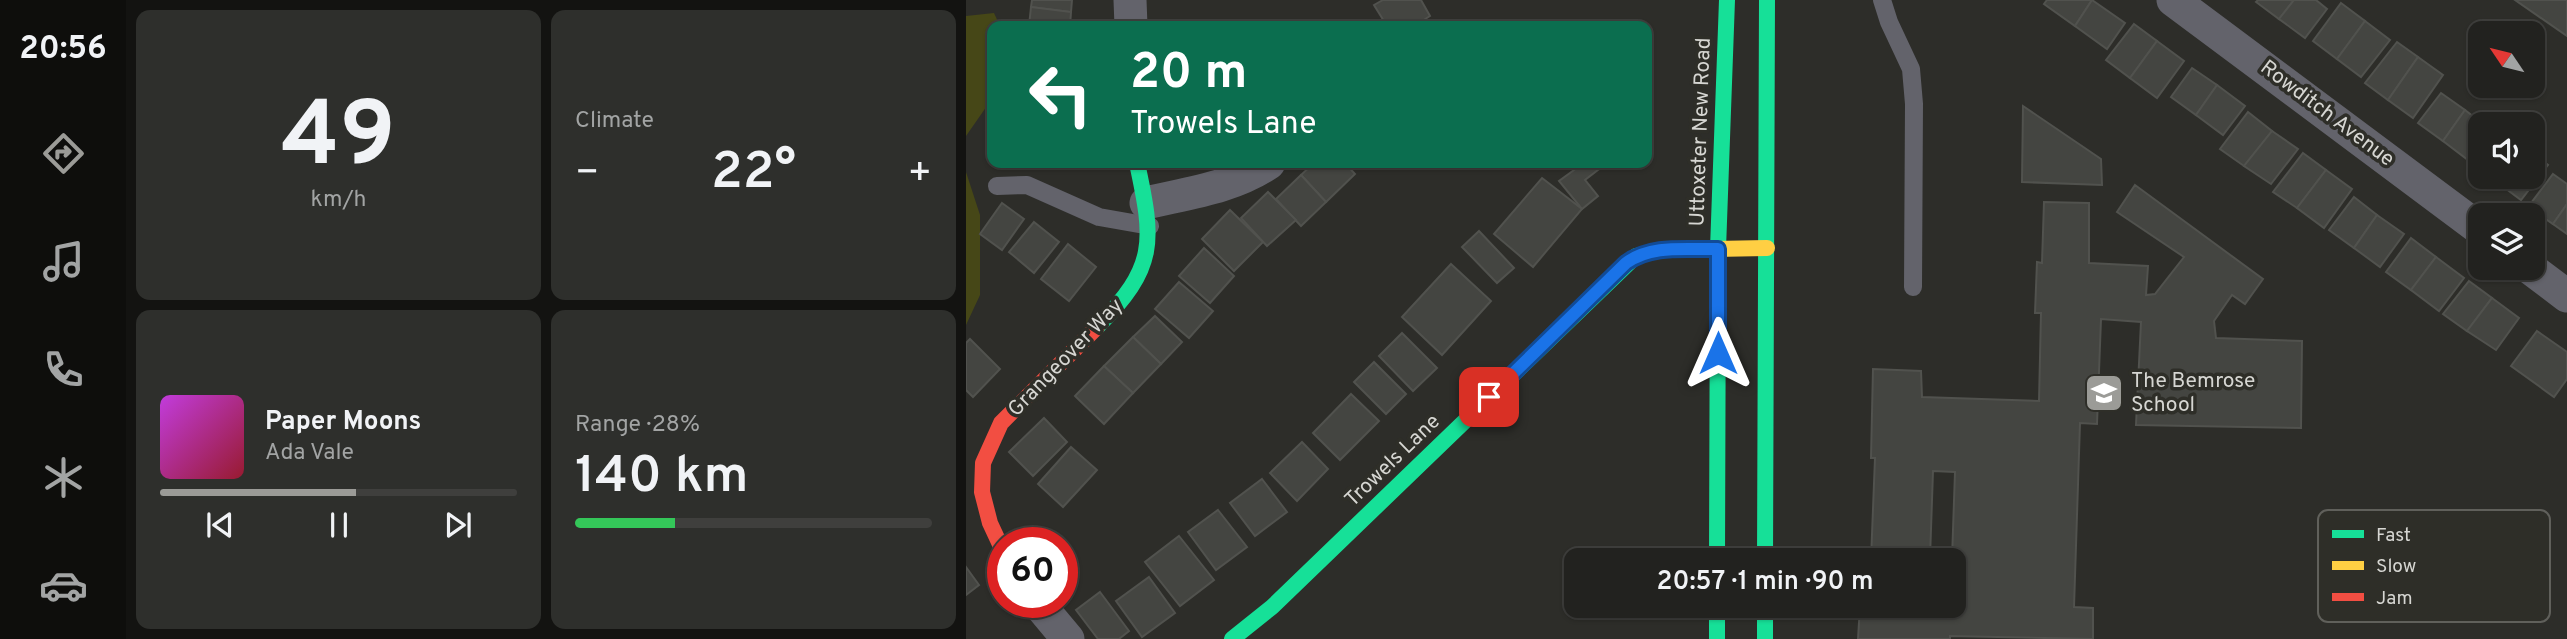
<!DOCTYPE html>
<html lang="en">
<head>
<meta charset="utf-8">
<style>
	body { margin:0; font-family:Overpass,sans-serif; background:#2e2f2c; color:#f1f3f6; height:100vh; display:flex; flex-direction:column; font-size:26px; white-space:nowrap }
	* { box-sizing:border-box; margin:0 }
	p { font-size:23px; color:#a2a4a4 }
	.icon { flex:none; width:38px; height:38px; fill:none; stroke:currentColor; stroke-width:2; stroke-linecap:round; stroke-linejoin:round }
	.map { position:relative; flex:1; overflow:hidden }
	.panel { display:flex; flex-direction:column; gap:10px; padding:10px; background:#131311; width:840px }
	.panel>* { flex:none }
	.guide { position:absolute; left:21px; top:21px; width:665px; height:147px; border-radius:14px; box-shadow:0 2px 5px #0004,0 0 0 2px #3f3f3d; background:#0b6e4f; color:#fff; overflow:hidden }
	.needle { width:46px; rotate:305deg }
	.fabs { position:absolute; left:1502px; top:21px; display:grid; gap:14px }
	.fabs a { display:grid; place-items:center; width:77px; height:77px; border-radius:14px; background:#22221f; box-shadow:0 2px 5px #0004,0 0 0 2px #3f3f3d; font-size:35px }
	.speed { position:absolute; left:21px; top:527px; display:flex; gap:14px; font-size:35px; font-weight:700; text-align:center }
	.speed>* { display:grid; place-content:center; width:91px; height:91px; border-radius:50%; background:#22221f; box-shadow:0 2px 5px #0004,0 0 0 2px #3f3f3d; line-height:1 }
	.speed .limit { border:10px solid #d22; background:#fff; color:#111 }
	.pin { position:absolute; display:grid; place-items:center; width:60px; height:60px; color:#fff; margin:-30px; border-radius:14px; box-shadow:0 4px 10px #0006 }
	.me { position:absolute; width:77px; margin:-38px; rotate:0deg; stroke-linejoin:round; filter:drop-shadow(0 0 5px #0008) }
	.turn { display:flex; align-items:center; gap:24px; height:147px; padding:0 28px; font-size:32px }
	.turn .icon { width:91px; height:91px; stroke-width:2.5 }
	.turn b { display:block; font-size:49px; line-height:60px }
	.big { font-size:52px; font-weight:600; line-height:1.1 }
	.panel .widget { flex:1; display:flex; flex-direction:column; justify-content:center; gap:10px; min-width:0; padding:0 24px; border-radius:14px; background:#2e2f2c }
	.panel .dial { align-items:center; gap:0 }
	.dial b { font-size:91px; line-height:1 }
	.song { display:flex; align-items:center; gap:21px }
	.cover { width:84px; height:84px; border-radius:10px; background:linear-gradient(135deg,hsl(290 70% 55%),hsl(350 70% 35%)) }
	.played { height:7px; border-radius:4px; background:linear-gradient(90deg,#9b9b97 55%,#3f3f3d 55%) }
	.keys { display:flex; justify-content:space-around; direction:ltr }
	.heat { display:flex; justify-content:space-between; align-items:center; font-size:38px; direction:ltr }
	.charge { height:10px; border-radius:5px; background:linear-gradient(90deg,#34c759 28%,#3f3f3d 0) }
	.panel .tiles { flex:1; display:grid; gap:10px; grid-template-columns:repeat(2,1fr) }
	.trip { position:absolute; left:598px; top:548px; width:402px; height:70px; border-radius:14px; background:#22221f; box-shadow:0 2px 5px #0004,0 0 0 2px #3f3f3d; font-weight:600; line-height:70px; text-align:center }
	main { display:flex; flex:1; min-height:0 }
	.menu { display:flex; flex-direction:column; width:126px; justify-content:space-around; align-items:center; background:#0e0e0c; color:#a2a4a4 }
	.menu .icon { width:49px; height:49px }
	.menu .current { color:#9b9b97 }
	.menu b { font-size:32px; color:#f1f3f6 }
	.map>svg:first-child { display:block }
</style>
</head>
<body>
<main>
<nav class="menu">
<b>20:56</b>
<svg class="icon current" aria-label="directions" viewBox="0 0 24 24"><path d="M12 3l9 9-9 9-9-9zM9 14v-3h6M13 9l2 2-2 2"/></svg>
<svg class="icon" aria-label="music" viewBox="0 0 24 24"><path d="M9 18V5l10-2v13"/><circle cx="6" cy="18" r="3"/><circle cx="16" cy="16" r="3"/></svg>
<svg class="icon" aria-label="phone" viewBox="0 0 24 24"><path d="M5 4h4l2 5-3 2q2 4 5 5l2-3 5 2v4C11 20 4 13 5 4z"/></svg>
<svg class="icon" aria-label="climate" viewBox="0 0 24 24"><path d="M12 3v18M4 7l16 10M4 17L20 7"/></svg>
<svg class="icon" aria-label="car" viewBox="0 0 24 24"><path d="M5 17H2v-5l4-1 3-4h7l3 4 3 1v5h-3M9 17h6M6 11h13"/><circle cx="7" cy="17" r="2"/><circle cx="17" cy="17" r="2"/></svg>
</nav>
<section class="panel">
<div class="tiles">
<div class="widget dial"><b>49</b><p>km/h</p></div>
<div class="widget"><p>Climate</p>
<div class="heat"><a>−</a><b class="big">22°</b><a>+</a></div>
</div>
<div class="widget">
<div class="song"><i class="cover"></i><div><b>Paper Moons</b><p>Ada Vale</p></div></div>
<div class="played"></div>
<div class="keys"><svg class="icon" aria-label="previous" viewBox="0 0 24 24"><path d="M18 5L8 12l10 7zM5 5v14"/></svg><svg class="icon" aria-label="pause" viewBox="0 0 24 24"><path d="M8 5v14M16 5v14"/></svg><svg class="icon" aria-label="next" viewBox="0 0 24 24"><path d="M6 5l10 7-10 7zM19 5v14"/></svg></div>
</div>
<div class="widget"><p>Range · 28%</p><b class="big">140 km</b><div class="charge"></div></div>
</div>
</section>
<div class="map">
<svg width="1601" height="639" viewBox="0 0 1601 639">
	<rect width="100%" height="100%" fill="#2d2d29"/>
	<g fill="#464717">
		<path d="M28,13L34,26H26V87L23,103L0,136V16Z"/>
		<path d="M0,172L14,215V295L0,325Z"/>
	</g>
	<g fill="#444541" stroke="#51524e" stroke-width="2" fill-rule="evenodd">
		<path d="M66,0H106L105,12L65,7Z"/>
		<path d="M417,0H455L464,16L448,26H421L408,5Z"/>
		<path d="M1081,0H1126L1109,26L1078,4Z"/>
		<path d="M1126,0L1159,23L1141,49L1109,26Z"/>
		<path d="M1292,0H1328L1313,19L1290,2Z"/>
		<path d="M1328,0H1350L1361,9L1339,38L1313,19Z"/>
		<path d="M1549,0H1601V36Z"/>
		<path d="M1375,3L1399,21L1371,59L1347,41Z"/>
		<path d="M65,7L105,12L104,26H63Z"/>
		<path d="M1399,21L1424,40L1395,77L1371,59Z"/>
		<path d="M1168,24L1191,41L1164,78L1140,60Z"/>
		<path d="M1191,41L1218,61L1191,98L1164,78Z"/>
		<path d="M1431,42L1452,57L1422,100L1399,83Z"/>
		<path d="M1452,57L1477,75L1447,118L1422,100Z"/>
		<path d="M1226,68L1251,85L1230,115L1205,97Z"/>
		<path d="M1251,85L1279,106L1257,135L1230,115Z"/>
		<path d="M25,92L26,93V131L20,130Z"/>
		<path d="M1475,93L1499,110L1477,141L1452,123Z"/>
		<path d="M1057,106L1135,159L1136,185L1056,182Z"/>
		<path d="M1499,110L1517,124H1514V145L1502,160L1477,141Z"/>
		<path d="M1282,112L1306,131L1278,166L1254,149Z"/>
		<path d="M1306,131L1332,149L1305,184L1278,166Z"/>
		<path d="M1566,152L1582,165L1555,200L1531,182L1535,177H1566Z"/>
		<path d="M1337,153L1360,170L1331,208L1307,192Z"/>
		<path d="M348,163H379L389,174L360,202L335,175Z"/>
		<path d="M602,163H641L619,180L632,196L616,209L593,181L608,170Z"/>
		<path d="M1360,170L1386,189L1358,228L1331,208Z"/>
		<path d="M1587,174L1601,184V204L1587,224L1562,207Z"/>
		<path d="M335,175L360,202L335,226L310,199Z"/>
		<path d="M576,178L616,209L567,267L528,234Z"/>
		<path d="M1169,185L1297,279L1279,304L1266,295L1248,321L1250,338L1336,341L1335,428L1170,425L1175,322L1135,319L1131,424L1114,423L1108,607L1127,608V639L984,636V639H892L894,606H989V560H905L909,458H905L907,369L955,371L956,397L1073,401L1075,313H1069L1071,262L1076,263L1078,202L1123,203V263L1182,266L1180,295L1189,294L1218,257L1151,212ZM967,471L989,472L986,559L964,558Z"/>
		<path d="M302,192L330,220L301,246L275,218Z"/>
		<path d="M1388,197L1411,215L1388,248L1363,230Z"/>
		<path d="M36,203L58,219L36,250L14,234Z"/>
		<path d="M1601,204V234L1587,224Z"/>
		<path d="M264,210L297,242L268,271L236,239Z"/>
		<path d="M1411,215L1438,234L1414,267L1388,248Z"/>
		<path d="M68,222L93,242L68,273L43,252Z"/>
		<path d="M513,231L548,268L531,283L496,247Z"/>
		<path d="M1445,238L1470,257L1445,290L1420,272Z"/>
		<path d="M102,244L130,267L103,301L75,279Z"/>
		<path d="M238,248L268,276L244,303L213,276Z"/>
		<path d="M1470,257L1498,278L1473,311L1445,290Z"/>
		<path d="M485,264L525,301L476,355L436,317Z"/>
		<path d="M1503,281L1526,298L1501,331L1477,314Z"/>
		<path d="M213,282L247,311L223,338L189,309Z"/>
		<path d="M1526,298L1553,318L1530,350L1501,331Z"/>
		<path d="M189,316L216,342L195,364L167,337Z"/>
		<path d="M1571,331L1601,352V379L1588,397L1545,366Z"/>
		<path d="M436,333L471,368L447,391L413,356Z"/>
		<path d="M167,337L195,364L167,393L138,366Z"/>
		<path d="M4,339L34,369L7,397L0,390V343Z"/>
		<path d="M408,362L440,394L420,414L388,382Z"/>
		<path d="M138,366L167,393L138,424L109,396Z"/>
		<path d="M385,394L413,421L374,460L347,433Z"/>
		<path d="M78,418L101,442L67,476L43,452Z"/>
		<path d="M336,442L362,469L331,501L304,473Z"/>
		<path d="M105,447L131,470L97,507L72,484Z"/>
		<path d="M296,479L321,512L289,536L264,503Z"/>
		<path d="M252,510L281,547L250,570L222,532Z"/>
		<path d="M213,536L248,580L214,606L179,562Z"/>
		<path d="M0,567L13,585L0,595Z"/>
		<path d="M183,577L209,613L176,637L150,601Z"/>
		<path d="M134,592L163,631L153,639H132L110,610Z"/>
	</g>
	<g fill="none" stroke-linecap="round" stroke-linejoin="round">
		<g stroke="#63636b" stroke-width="18">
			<path d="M916,0L923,22L945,69L948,104L947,287"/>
			<path d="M31,186L61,185L133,217L184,226"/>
		</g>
		<g stroke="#63636b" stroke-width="33">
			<path d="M164,0L165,26"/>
			<path d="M1207,0L1514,229"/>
			<path d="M180,203C222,193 266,188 303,163"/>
			<path d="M1564,268L1601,296"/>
			<path d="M71,602L102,639"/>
		</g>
		<g stroke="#16e098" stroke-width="16">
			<path d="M131,327C191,267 188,242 171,163"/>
			<path d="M751,560L752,249L761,0"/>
			<path d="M799,560L801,0"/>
			<path d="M751,606V639"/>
			<path d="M799,606V639"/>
			<path d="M266,639L306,607L670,256L695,250"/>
		</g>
		<path stroke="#ffcf43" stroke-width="16" d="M695,250L801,248"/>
		<path stroke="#f24e42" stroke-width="16" d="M37,551L24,523L16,492L17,463L35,423L131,327"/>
	</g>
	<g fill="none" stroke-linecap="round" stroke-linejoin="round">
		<defs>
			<path id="route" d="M523,397L660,263C686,244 721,250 752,249V353"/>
		</defs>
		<use href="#route" stroke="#114b97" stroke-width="18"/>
		<use href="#route" stroke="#1a73e8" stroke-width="12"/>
	</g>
	<defs>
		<symbol id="school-square" viewBox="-11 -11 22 22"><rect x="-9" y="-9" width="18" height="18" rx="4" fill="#9b9b97" stroke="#2e2e28"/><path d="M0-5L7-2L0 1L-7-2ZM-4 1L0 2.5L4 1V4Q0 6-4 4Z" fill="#fff"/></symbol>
	</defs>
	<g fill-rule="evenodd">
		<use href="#school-square" x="1116" y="371" width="44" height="44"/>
	</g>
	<g text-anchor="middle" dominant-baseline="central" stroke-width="7" stroke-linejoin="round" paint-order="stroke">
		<g font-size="21" fill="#d6d6d2" stroke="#2e2e28">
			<text transform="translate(1361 114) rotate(37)">Rowditch Avenue</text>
			<text transform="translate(735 132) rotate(-88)">Uttoxeter New Road</text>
			<text transform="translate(100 358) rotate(-46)">Grangeover Way</text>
			<text transform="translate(427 461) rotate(-44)">Trowels Lane</text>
		</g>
		<g font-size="21" fill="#d6d6d2" stroke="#2e2e28" text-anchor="start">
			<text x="1165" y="381">The Bemrose<tspan x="1165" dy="24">School</tspan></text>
		</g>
	</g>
	<rect x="1352" y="510" width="232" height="112" rx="10" fill="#2e2e28" stroke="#60605b" stroke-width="2"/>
	<rect x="1366" y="530" width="32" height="8" fill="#16e098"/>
	<rect x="1366" y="561" width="32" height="9" fill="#ffcf43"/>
	<rect x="1366" y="593" width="32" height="8" fill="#f24e42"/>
	<g font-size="19" fill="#d6d6d2">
		<text x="1410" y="541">Fast</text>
		<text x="1410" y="572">Slow</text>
		<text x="1410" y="604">Jam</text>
	</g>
</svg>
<div class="fabs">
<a><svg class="needle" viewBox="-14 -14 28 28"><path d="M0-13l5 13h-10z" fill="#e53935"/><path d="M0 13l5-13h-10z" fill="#a2a4a4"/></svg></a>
<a><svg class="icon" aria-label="sound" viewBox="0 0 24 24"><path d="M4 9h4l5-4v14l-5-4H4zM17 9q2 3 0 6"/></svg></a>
<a><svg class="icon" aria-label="layers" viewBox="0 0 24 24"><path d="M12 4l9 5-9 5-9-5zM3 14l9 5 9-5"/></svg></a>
</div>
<div class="speed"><div class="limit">60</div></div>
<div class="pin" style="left:523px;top:397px;background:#d93025"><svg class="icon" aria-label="arrive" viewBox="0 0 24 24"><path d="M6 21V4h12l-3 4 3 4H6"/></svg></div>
<svg class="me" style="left:752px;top:353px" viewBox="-20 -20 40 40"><path d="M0-17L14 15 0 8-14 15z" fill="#1a73e8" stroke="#fff" stroke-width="4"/></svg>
<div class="trip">20:57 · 1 min · 90 m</div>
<div class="guide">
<div class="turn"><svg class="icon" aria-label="left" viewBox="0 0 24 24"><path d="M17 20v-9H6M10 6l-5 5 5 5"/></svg><div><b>20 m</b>Trowels Lane</div></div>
</div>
</div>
</main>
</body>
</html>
